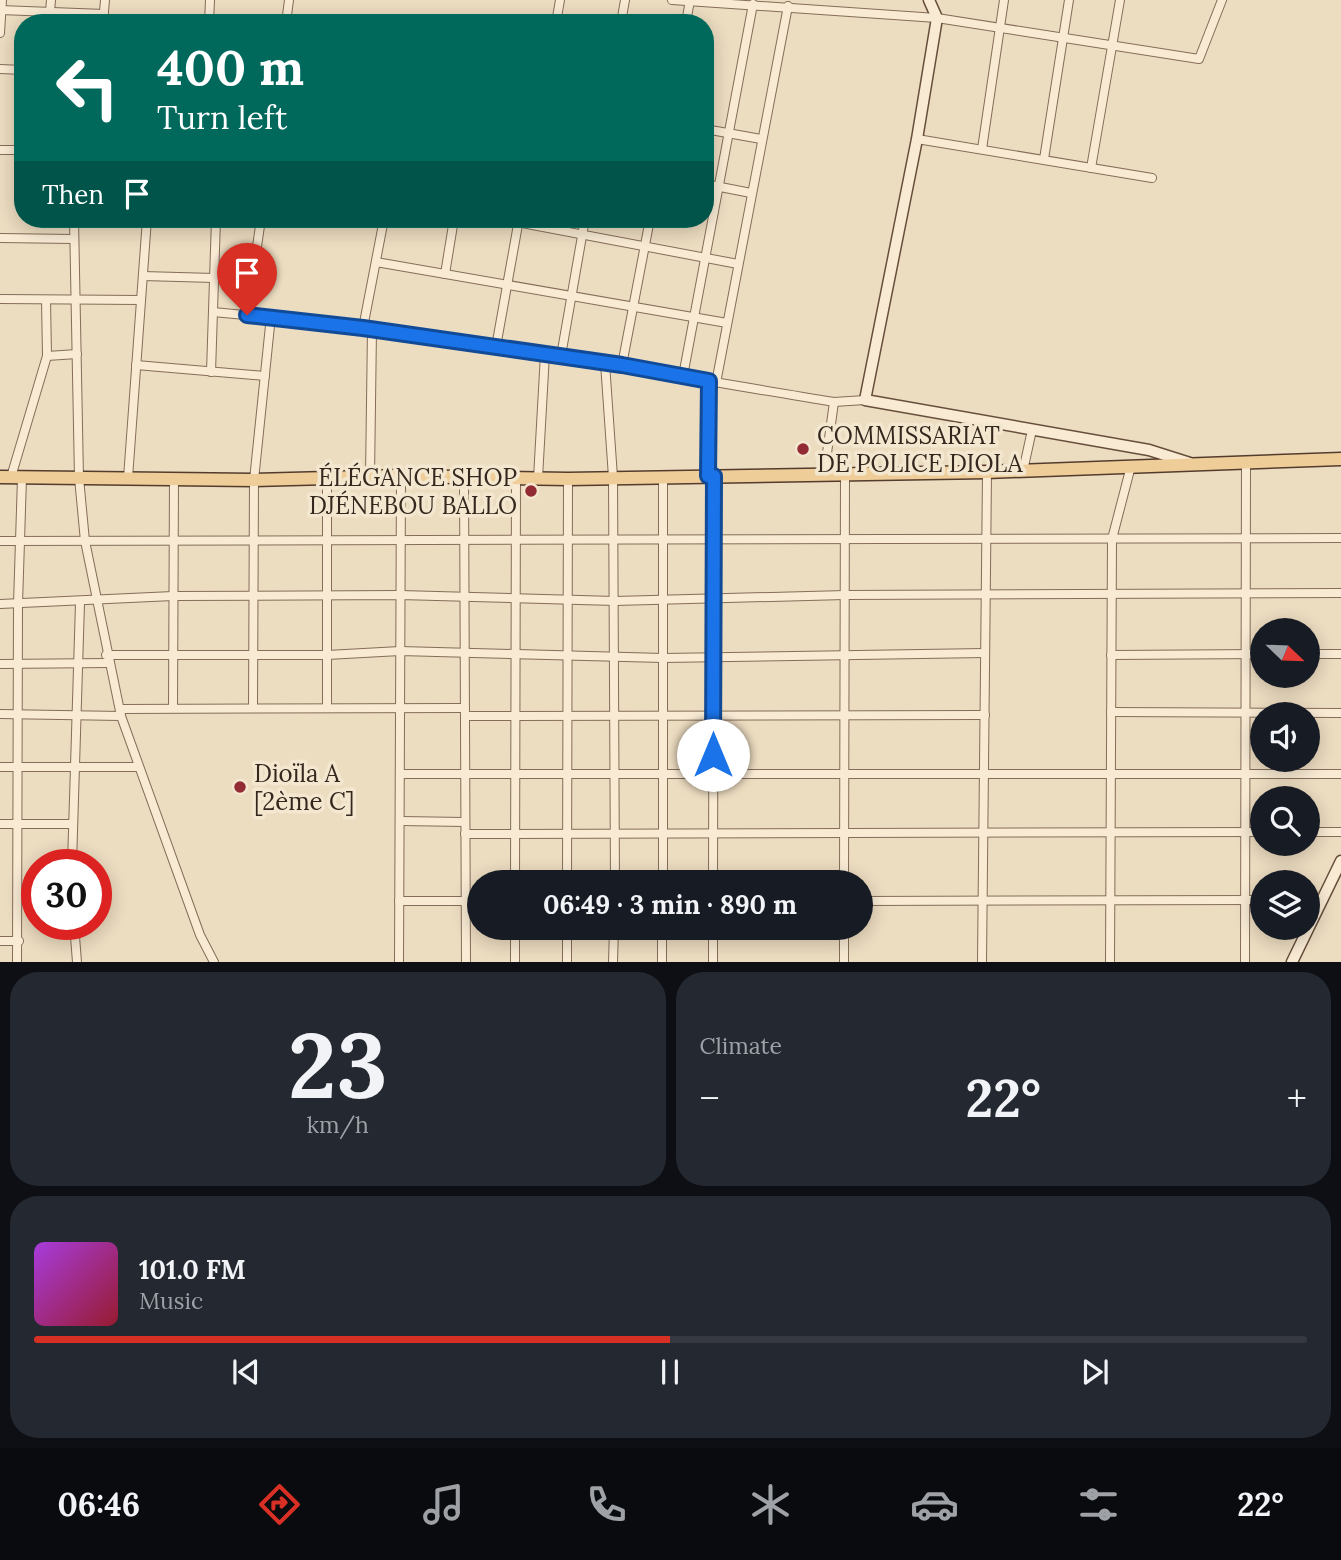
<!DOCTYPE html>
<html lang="en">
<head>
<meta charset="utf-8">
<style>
	body { margin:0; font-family:Lora,serif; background:#242831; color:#f1f3f6; height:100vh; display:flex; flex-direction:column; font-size:26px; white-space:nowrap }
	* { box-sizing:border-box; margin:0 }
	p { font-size:23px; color:#9ea1a6 }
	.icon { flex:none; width:38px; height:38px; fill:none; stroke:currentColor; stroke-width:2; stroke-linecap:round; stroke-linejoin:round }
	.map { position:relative; height:962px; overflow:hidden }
	.details { display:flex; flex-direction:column; gap:10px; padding:10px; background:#0d0f14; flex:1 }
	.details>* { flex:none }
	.top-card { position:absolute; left:14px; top:14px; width:700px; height:214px; border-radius:28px; box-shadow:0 4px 18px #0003; background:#00695c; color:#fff; overflow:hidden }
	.needle { width:46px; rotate:113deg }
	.fabs { position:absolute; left:1250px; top:618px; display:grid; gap:14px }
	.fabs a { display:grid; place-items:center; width:70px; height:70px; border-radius:50%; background:#171b24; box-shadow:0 4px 18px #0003; font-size:35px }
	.speed { position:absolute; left:21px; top:849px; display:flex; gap:14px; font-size:35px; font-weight:700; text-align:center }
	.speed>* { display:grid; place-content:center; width:91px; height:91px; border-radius:50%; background:#171b24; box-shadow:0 4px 18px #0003; line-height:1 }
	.speed .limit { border:10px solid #d22; background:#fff; color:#111 }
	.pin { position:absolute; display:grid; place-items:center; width:60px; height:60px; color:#fff; margin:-72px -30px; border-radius:50% 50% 50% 0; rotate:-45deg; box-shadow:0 0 7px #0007 }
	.pin .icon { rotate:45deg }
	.me { position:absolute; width:77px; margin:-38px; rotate:0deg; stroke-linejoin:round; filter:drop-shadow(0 0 5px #0008) }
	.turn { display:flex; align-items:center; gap:24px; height:147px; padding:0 28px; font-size:32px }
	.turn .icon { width:91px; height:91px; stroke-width:2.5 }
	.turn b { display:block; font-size:49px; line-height:60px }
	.then { display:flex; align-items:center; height:66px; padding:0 28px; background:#0003; gap:14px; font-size:26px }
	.big { font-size:52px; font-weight:800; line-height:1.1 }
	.details .widget { flex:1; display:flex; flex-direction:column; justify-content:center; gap:10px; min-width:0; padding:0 24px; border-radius:28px; background:#242831 }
	.details .dial { align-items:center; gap:0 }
	.dial b { font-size:91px; line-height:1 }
	.song { display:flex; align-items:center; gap:21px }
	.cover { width:84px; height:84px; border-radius:10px; background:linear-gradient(135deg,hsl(280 70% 55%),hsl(350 70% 35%)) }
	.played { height:7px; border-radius:4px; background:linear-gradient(90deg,#d93025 50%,#363941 50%) }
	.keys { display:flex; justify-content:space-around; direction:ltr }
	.heat { display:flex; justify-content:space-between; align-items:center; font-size:38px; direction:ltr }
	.details .tiles { flex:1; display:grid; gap:10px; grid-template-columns:1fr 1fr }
	.widget:last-child { grid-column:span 2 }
	.trip { position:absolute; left:467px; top:870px; width:406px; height:70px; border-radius:35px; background:#171b24; box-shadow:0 4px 18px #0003; font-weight:800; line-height:70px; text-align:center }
	.dock { display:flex; height:112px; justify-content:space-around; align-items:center; background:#090b0e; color:#9ea1a6 }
	.dock .icon { width:49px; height:49px }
	.dock .current { color:#d93025 }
	.dock b { font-size:32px; color:#f1f3f6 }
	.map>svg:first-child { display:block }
</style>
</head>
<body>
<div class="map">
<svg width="1341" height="962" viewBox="0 0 1341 962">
	<rect width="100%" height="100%" fill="#ecdcc0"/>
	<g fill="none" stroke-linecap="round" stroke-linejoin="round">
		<defs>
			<g id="street">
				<path d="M672,0L937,18L1199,59L1222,0"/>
				<path d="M0,10L104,14"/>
				<path d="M49,23L51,0"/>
				<path d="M103,23L105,0"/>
				<path d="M209,23L210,0"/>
				<path d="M286,23L289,0"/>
				<path d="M556,23L560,0"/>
				<path d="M621,23L625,0"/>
				<path d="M686,23L690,0"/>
				<path d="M0,33L2,0"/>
				<path d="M0,69L23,70"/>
				<path d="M705,129L761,139"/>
				<path d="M917,139L1152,178"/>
				<path d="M982,149L1004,0"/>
				<path d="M0,150H23"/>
				<path d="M1044,159L1069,0"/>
				<path d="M1091,168L1120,0"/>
				<path d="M705,184L751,193"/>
				<path d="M74,219L79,478L85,541L121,716L200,935L214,962"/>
				<path d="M500,219L738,264"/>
				<path d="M0,238L74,239"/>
				<path d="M376,262L727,323"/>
				<path d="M445,274L454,219"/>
				<path d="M143,276L214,278"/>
				<path d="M0,299L141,300"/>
				<path d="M213,312C421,330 628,368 834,402L865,400"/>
				<path d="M247,315L261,219"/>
				<path d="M363,328L384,219"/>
				<path d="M496,347L519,219"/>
				<path d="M47,356L77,354"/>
				<path d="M561,356L585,219"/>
				<path d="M605,363L613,477L615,882"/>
				<path d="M136,365L265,376"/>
				<path d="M622,365L650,219"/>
				<path d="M211,372L216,219"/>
				<path d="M683,376L753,4"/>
				<path d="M716,383L788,6"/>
				<path d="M1023,471L1032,430"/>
				<path d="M824,475L834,402"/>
				<path d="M708,476L709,381"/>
				<path d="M11,477L47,356L46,300"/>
				<path d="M370,477L372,329"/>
				<path d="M128,478L147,219"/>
				<path d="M464,478L466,962"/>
				<path d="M538,478L545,354"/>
				<path d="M0,541L1341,538"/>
				<path d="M0,604L173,596L400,595L615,601L845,595L1341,593"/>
				<path d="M1307,654H1341"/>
				<path d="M106,655H327L400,651L663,658L985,653"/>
				<path d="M1111,655L1262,654"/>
				<path d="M0,664L108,663"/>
				<path d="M173,708L174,479"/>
				<path d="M253,708L254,480L271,316"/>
				<path d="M327,708V478"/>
				<path d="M120,709L465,708"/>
				<path d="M1111,712L1341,713"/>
				<path d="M0,714L121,716"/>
				<path d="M465,716L985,715"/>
				<path d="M0,767H138"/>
				<path d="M400,774H1341"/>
				<path d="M400,821L465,822"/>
				<path d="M0,824H73"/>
				<path d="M1307,832H1341"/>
				<path d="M465,834L1262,832"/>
				<path d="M72,864L80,603"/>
				<path d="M515,882L516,478"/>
				<path d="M567,882L568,479"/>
				<path d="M663,882V476"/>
				<path d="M713,882L714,476"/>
				<path d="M844,882L845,475"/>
				<path d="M1307,900H1321"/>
				<path d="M399,901H480"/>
				<path d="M861,901L1262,900"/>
				<path d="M74,924L77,962"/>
				<path d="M0,941H19"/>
				<path d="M17,962L18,604L22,478"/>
				<path d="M399,962L401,476"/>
				<path d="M515,962V928"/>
				<path d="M567,962V928"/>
				<path d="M613,962L614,928"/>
				<path d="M662,962V928"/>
				<path d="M713,962V928"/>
				<path d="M844,962V928"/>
				<path d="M982,962L987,472"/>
				<path d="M1110,962L1112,539L1131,466"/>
				<path d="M1245,962L1246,464"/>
			</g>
			<g id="secondary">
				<path d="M929,0L937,18L917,139L865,400L1149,450L1190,463"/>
				<path d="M1292,962L1341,861"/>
			</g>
			<path id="primary" d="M0,477L254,480L401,476L568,479L987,472L1341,459"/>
		</defs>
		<use href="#street" stroke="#856d59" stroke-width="10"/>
		<use href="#secondary" stroke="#674e3c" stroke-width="13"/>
		<use href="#primary" stroke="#533c2d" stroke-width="15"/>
		<use href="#street" stroke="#f8ead3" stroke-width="8"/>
		<use href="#secondary" stroke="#f8ead3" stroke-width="10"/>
		<use href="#primary" stroke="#efcd98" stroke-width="12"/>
	</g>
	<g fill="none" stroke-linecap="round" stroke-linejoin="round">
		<defs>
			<path id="route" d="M247,315L363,328L622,365L709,381L708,476H714L713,755"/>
		</defs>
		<use href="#route" stroke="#114b97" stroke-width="18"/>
		<use href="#route" stroke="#1a73e8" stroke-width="12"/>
	</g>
	<g fill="#922b34" stroke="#f4e7d0" stroke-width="2.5">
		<circle cx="803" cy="449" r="7"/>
		<circle cx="531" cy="491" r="7"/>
		<circle cx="240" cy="787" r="7"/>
	</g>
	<g text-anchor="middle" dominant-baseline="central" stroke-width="7" stroke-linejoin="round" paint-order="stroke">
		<g font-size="24" fill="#35271d" stroke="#f4e7d0" text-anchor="start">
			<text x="817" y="435">COMMISSARIAT<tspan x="817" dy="28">DE POLICE DIOLA</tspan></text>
			<text x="517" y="477" text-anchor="end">ÉLÉGANCE SHOP<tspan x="517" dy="28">DJÉNEBOU BALLO</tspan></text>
			<text x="254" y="773">Dioïla A<tspan x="254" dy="28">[2ème C]</tspan></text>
		</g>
	</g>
</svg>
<div class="fabs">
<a><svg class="needle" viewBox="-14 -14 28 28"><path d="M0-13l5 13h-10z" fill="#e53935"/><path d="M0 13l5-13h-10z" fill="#9ea1a6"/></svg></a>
<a><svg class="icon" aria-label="sound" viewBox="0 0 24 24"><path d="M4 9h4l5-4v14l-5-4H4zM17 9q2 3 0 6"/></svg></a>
<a><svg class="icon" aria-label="search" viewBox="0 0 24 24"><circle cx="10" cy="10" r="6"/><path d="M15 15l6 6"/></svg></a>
<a><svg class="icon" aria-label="layers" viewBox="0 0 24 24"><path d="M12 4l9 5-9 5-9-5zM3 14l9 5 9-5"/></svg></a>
</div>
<div class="speed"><div class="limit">30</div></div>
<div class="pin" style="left:247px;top:315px;background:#d93025"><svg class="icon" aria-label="arrive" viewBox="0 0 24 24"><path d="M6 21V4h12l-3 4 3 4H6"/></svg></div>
<svg class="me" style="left:713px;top:755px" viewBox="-20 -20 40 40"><circle r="19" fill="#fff"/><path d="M0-13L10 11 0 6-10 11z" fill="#1a73e8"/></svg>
<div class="trip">06:49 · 3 min · 890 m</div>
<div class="top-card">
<div class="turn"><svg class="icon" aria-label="left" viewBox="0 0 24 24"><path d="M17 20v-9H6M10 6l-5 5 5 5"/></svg><div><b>400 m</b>Turn left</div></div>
<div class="then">Then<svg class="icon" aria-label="arrive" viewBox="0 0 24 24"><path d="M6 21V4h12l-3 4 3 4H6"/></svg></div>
</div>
</div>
<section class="details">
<div class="tiles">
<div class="widget dial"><b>23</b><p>km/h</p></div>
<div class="widget"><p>Climate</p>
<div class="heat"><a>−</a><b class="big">22°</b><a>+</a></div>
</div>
<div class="widget">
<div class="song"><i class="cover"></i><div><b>101.0 FM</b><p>Music</p></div></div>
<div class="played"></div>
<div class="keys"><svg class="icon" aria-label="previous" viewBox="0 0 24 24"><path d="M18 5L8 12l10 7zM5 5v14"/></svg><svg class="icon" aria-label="pause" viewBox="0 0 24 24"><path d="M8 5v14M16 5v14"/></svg><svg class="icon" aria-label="next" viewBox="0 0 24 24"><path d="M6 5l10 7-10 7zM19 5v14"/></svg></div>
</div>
</div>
</section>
<nav class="dock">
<b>06:46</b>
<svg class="icon current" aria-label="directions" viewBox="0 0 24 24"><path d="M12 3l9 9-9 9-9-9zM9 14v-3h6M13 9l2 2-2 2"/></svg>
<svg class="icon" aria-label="music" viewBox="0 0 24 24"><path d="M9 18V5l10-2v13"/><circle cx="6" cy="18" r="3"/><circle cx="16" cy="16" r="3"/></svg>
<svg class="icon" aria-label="phone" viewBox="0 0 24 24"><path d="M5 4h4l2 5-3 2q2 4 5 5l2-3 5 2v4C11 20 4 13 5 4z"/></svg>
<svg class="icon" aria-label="climate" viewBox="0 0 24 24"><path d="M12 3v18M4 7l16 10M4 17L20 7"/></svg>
<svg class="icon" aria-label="car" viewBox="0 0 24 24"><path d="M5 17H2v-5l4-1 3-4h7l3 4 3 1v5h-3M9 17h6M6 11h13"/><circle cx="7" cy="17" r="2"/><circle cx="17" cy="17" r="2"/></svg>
<svg class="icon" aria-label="filters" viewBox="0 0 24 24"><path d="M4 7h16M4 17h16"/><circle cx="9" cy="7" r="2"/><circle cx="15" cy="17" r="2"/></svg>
<b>22°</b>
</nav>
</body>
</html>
